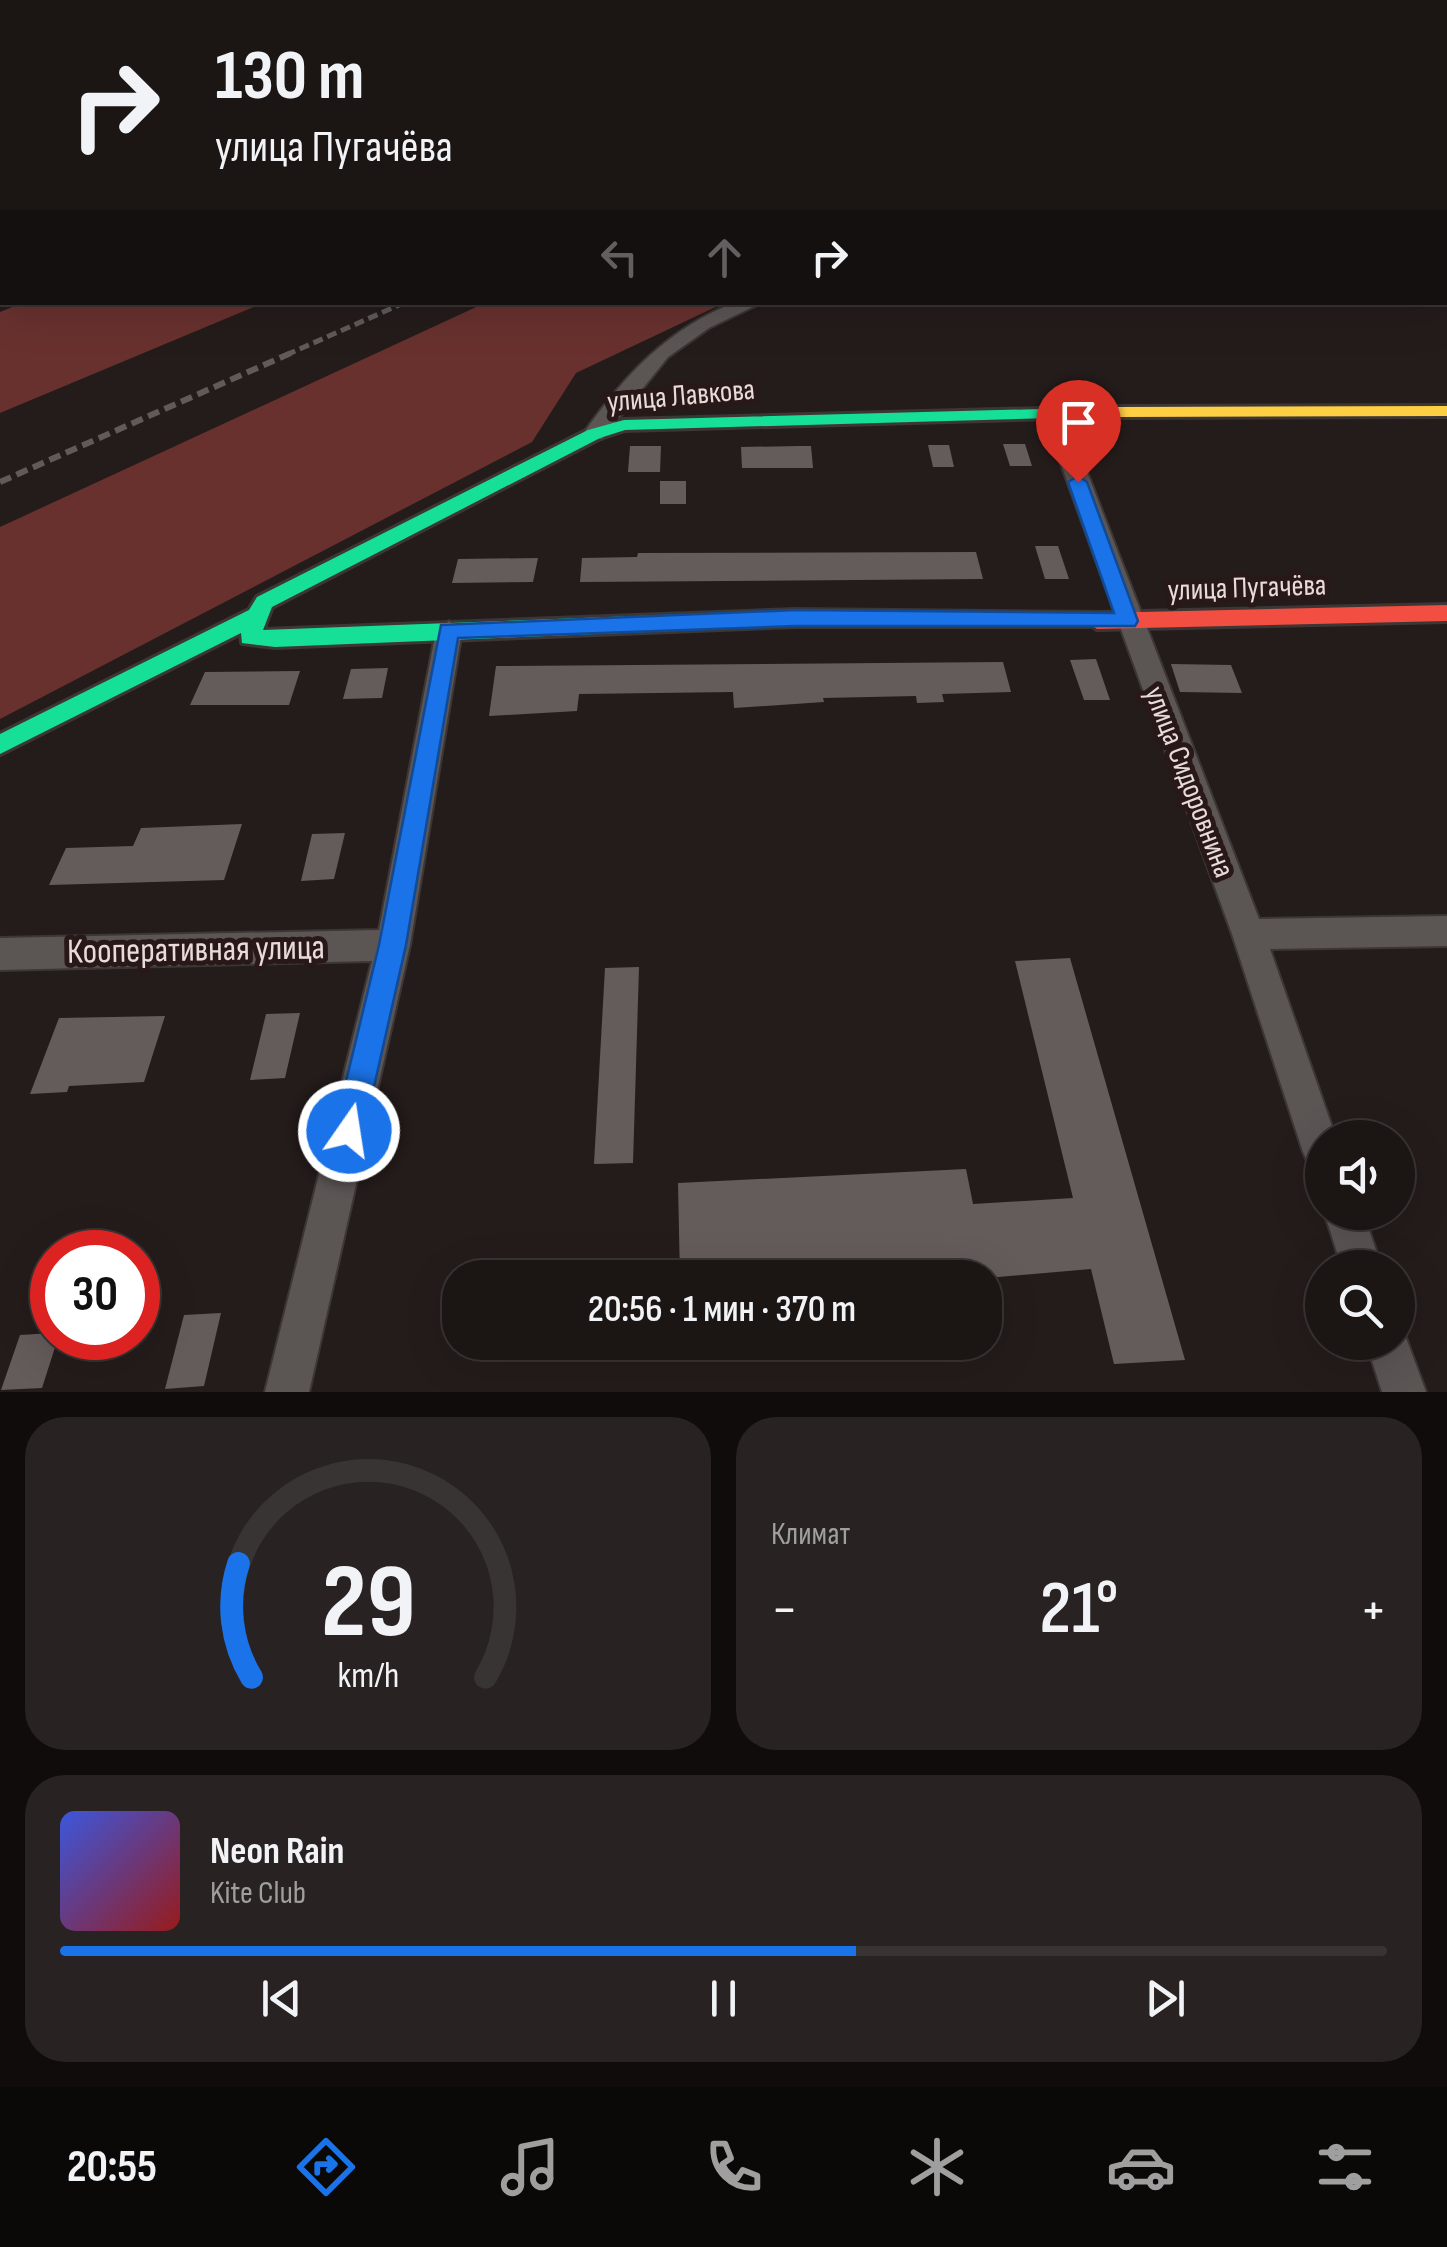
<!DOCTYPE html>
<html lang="ru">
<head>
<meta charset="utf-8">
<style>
	body { margin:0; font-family:"Sofia Sans Condensed",sans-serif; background:#282222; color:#f1f3f6; height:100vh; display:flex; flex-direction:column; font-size:38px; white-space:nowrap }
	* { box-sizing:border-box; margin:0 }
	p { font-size:32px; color:#a09fa0 }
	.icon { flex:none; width:55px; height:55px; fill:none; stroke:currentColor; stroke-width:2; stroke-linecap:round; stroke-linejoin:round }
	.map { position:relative; height:1392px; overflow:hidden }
	.side { display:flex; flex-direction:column; gap:25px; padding:25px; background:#0f0c0b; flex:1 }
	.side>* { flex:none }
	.guide { position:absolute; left:0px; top:0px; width:1448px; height:305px; box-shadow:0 10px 40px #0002,0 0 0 2px #393434; background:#1b1514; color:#f1f3f6; overflow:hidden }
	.controls { position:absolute; left:1305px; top:1120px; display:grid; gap:20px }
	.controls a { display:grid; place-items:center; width:110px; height:110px; border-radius:50%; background:#1b1514; box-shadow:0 10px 40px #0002,0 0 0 2px #393434; font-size:50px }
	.speed { position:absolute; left:30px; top:1230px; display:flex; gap:20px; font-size:50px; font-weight:700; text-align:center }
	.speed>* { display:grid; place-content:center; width:130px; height:130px; border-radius:50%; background:#1b1514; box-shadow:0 10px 40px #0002,0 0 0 2px #393434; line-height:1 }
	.speed .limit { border:15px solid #d22; background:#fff; color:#111 }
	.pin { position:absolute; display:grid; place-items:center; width:85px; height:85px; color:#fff; margin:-102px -42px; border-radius:50% 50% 50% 0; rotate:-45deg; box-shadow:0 0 10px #0007 }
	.pin .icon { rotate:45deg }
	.me { position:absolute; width:110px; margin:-55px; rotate:13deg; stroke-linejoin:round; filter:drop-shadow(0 0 8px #0008) }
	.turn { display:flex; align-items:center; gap:35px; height:210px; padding:0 50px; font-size:45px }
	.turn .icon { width:130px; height:130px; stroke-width:2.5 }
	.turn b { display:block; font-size:70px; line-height:85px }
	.lanes { display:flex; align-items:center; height:95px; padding:0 50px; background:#0003; justify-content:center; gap:50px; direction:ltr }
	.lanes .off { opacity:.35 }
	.big { font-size:75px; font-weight:600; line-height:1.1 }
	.side .card { flex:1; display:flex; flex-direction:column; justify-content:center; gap:15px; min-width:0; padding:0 35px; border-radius:40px; background:#282222 }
	.side .dial { align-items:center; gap:0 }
	.dial svg { height:260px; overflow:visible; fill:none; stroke:#393434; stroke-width:7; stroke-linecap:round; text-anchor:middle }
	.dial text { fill:#f1f3f6; stroke:none }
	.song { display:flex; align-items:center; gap:30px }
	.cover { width:120px; height:120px; border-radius:15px; background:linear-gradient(135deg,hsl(230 70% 55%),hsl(0 70% 35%)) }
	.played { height:10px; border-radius:5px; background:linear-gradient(90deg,#1a73e8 60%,#393434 60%) }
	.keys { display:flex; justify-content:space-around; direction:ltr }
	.heat { display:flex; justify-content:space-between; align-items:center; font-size:55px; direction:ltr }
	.side .tiles { flex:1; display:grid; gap:25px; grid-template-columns:1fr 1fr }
	.card:last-child { grid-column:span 2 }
	.trip { position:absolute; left:442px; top:1260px; width:560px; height:100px; border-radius:40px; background:#1b1514; box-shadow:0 10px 40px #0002,0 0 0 2px #393434; font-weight:600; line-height:100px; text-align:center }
	.menu { display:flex; height:160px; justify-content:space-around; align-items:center; background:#0b0808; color:#a09fa0 }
	.menu .icon { width:70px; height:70px }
	.menu .on { color:#1a73e8 }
	.menu b { font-size:45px; color:#f1f3f6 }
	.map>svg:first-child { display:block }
</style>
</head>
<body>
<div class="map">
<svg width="1447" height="1392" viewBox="0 0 1447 1392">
	<rect width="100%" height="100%" fill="#241c1b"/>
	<g fill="#68312e">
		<path d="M25,302H263V303L0,413V312Z"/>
		<path d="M487,302L724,303L576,373L532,442L0,719V527Z"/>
	</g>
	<g fill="#645c5b">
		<path d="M1003,444H1025L1032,466H1010Z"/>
		<path d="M928,445H949L954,467H933Z"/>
		<path d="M630,446H661L660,472H628Z"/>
		<path d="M799,446H811L813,468H742L741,447Z"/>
		<rect x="660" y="481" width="26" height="23"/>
		<path d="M1035,546H1058L1069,579H1045Z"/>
		<path d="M976,552L983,579L580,582L582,558L637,557L638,553Z"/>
		<path d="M538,558L533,582L452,583L458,559Z"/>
		<path d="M1096,659L1110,700H1084L1070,660Z"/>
		<path d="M1003,662L1011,692L942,694L944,702L917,703L916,696L823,698L824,702L734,708L733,692L579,694L577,711L489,716L496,666Z"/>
		<path d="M1171,664L1231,665L1242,693L1180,692Z"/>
		<path d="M388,668L382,698L343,699L351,669Z"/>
		<path d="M300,671L289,705H190L205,672Z"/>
		<path d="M242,824L224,880L49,885L66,848L133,846L141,828Z"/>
		<path d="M345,833L334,879L301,881L312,834Z"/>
		<path d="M1070,958L1185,1360L1114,1364L1091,1269L987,1278H680L678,1183L966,1169L973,1204L1073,1198L1015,961Z"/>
		<path d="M639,967L633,1163L594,1164L605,968Z"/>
		<path d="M300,1013L285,1078L250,1080L266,1014Z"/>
		<path d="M165,1016L144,1082L69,1086L67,1092L30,1094L59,1018Z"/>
		<path d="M221,1313L204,1386L165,1389L184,1315Z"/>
		<path d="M52,1333L58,1338L42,1388L1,1390L20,1335Z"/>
	</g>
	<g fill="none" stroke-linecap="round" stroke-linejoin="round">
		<defs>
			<g id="street">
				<rect x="1445" y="101" width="2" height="9"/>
				<rect x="1445" y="240" width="2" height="10"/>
				<path d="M736,302H763L709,328L668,357L602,439H586L583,434C624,376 668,328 736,302Z"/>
				<path d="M1053,406L1064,412L1259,919L1447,916V946L1270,949L1336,1138H1322V1171L1309,1165L1303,1152L1232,934L1042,412Z"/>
				<path d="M449,621L462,631L410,945L309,1392H265L372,961L0,970V938L379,930L436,631Z"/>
				<path d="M1324,1212H1363L1382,1268H1342Z"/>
				<path d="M1398,1325L1402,1327L1426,1392H1382L1366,1342H1398Z"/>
			</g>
			<path id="fast" d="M1117,407L1123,408V416L625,430L600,438L272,607L263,630L796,610L1097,613L1104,616L1108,621L1104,626H796L275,647L242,643L241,633L0,754V734L249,610L257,597L588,430L624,420Z"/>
			<path id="slow" d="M1447,406V416L1117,417L1108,412L1117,407Z"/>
			<path id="jam" d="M1447,605V621L1097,629L1086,621L1097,613Z"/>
		</defs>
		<use href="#street" stroke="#3c3635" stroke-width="4"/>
		<use href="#fast" stroke="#3c3635" stroke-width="6"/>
		<use href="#slow" stroke="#3c3635" stroke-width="6"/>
		<use href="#jam" stroke="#3c3635" stroke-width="6"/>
		<use href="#street" fill="#5b5554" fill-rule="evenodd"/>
		<use href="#fast" fill="#16e098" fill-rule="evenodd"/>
		<use href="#slow" fill="#ffcf43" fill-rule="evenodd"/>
		<use href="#jam" fill="#f24e42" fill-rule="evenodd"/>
		<path stroke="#605a59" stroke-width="4" stroke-dasharray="8 4" stroke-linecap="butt" d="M1033,2L1038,0"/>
		<path stroke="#605a59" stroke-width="5" stroke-dasharray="10 5" stroke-linecap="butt" d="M286,355L406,302"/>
		<path stroke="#605a59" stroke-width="6" stroke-dasharray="12 6" stroke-linecap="butt" d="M0,482L291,353"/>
	</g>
	<path fill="#1a73e8" stroke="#114b97" stroke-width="2.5" d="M1078,476L1087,482L1138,621L1135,626H796L458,638L406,945L364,1131L360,1142L349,1146L338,1142L334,1131L379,945L441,625L796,610L1114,613L1068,482Z"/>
	<g text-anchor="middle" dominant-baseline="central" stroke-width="10" stroke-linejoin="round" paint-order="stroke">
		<g font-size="30" fill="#e7dcda" stroke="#281817">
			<text transform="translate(681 396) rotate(-5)">улица Лавкова</text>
			<text transform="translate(1247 588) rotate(-2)">улица Пугачёва</text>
			<text transform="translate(1189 782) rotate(69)">улица Сидоровнина</text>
		</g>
		<g font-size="35" fill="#e7dcda" stroke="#281817">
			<text transform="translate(196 950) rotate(-1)">Кооперативная улица</text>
		</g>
	</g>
</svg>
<div class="controls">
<a><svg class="icon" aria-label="sound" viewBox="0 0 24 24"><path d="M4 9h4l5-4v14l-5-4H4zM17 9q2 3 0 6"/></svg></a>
<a><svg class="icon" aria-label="search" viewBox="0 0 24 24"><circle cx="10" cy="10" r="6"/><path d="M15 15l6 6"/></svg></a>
</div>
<div class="speed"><div class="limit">30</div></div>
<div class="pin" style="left:1078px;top:482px;background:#d93025"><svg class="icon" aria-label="arrive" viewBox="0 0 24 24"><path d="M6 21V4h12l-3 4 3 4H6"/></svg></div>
<svg class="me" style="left:349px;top:1131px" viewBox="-20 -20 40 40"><circle r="17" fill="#1a73e8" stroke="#fff" stroke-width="3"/><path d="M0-11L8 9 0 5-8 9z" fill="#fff"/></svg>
<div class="trip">20:56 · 1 мин · 370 m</div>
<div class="guide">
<div class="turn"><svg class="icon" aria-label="right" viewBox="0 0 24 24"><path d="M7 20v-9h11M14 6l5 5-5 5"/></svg><div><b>130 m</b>улица Пугачёва</div></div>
<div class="lanes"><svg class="icon off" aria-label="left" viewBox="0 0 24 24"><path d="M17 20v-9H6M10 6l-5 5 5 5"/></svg><svg class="icon off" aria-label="ahead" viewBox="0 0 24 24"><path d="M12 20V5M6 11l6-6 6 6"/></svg><svg class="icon" aria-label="right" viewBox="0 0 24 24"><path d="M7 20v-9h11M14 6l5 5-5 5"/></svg></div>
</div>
</div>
<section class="side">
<div class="tiles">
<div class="card dial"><svg viewBox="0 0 100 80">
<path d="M14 69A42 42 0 1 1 86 69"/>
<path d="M14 69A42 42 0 0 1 10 34" stroke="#1a73e8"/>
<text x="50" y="56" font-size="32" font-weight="700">29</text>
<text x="50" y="72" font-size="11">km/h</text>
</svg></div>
<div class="card"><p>Климат</p>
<div class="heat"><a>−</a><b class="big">21°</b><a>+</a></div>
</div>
<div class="card">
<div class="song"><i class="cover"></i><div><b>Neon Rain</b><p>Kite Club</p></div></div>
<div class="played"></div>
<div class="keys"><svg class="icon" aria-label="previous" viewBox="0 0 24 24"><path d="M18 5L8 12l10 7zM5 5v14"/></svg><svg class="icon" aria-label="pause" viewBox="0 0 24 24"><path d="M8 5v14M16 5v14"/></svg><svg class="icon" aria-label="next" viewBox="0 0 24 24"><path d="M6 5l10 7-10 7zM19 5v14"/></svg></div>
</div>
</div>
</section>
<nav class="menu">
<b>20:55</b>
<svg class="icon on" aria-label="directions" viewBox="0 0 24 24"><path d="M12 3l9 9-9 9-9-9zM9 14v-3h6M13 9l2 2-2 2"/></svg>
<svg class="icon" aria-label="music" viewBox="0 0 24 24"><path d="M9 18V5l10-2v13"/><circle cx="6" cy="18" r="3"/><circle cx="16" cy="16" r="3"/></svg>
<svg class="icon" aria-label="phone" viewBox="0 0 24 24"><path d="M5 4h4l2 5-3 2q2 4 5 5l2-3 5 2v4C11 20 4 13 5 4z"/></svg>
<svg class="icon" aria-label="climate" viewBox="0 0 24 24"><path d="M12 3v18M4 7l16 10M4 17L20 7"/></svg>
<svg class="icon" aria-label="car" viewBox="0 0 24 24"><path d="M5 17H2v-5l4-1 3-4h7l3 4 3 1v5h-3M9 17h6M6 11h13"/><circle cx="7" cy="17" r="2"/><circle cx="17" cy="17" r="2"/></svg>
<svg class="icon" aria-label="filters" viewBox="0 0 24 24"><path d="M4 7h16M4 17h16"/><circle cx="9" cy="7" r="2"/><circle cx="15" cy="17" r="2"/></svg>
</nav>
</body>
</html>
